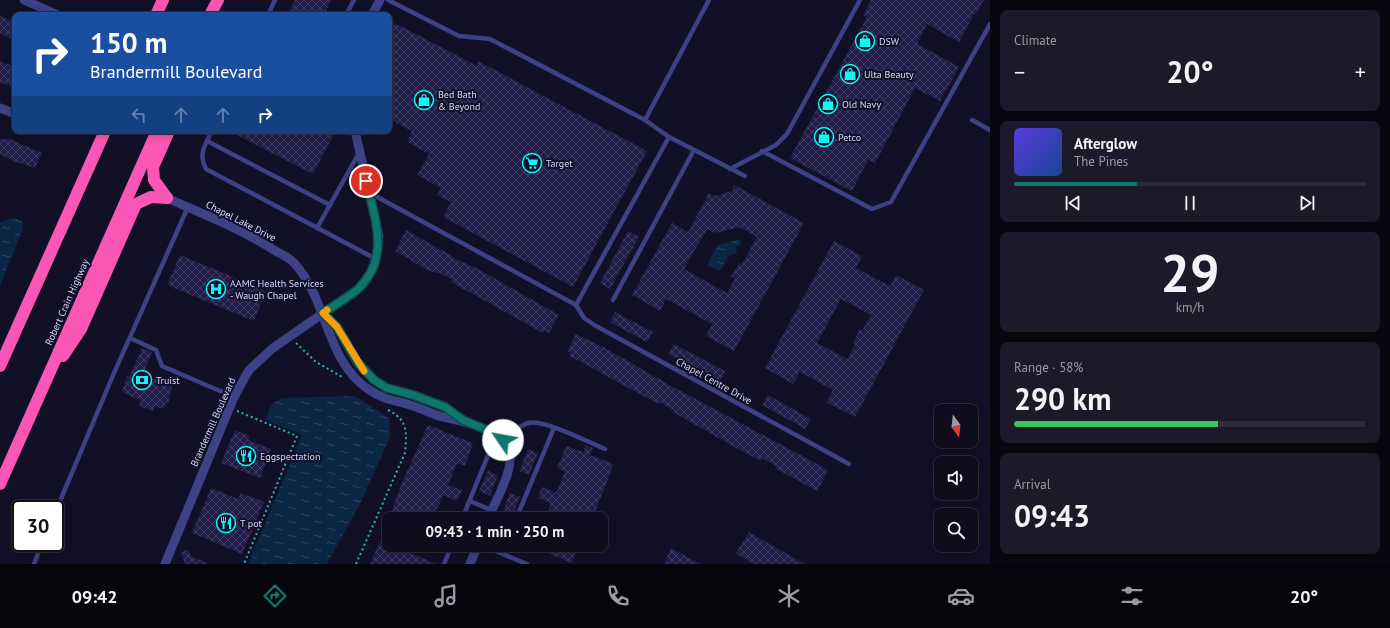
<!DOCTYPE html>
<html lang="en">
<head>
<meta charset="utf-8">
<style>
	body { margin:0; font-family:"PT Sans",sans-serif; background:#1c1a2a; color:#f1f3f6; height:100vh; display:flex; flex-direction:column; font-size:15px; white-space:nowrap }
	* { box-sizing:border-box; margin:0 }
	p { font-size:13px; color:#9b9ba4 }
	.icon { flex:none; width:22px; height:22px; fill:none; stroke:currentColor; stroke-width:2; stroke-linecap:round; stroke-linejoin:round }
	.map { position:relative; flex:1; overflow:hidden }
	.side { display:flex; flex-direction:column; gap:10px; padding:10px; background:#080710; width:400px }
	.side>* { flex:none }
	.banner { position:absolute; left:12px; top:12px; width:380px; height:122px; border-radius:8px; box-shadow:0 2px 10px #0003,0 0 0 1px #2e2c3b; background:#1a4fa0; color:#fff; overflow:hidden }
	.needle { width:26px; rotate:165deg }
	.controls { position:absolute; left:934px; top:404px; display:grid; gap:8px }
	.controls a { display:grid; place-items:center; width:44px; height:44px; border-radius:8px; background:#0e0c1d; box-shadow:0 2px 10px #0003,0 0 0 1px #2e2c3b; font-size:20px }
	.speed { position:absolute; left:12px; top:500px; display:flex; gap:8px; font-size:20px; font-weight:700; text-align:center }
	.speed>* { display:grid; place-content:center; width:52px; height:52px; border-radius:50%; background:#0e0c1d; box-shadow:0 2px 10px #0003,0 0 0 1px #2e2c3b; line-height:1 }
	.speed .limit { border:2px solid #111; border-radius:6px; background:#fff; color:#111 }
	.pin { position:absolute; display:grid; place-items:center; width:34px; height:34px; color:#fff; margin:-17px; border:2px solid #fff; border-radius:50%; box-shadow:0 1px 4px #0007 }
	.me { position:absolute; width:44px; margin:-22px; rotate:303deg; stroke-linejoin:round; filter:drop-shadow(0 0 3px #0008) }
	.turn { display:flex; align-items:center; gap:14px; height:84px; padding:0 12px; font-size:18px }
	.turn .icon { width:52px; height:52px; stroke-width:2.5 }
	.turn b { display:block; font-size:28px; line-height:34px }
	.lanes { display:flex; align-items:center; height:38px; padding:0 12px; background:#0003; justify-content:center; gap:20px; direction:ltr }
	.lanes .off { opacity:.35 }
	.big { font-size:30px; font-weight:800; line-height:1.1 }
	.side .widget { flex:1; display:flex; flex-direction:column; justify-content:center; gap:6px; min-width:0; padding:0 14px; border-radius:8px; background:#1c1a2a }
	.side .dial { align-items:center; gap:0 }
	.dial b { font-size:52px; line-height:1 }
	.song { display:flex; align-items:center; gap:12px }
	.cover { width:48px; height:48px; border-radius:6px; background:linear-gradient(135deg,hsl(250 70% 55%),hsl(220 70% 35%)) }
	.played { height:4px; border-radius:2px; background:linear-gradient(90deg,#0f766e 35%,#2e2c3b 35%) }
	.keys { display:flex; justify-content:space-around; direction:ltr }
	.heat { display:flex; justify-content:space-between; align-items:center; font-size:22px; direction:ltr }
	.charge { height:6px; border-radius:3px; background:linear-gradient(90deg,#34c759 58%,#2e2c3b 0) }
	.trip { position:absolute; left:382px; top:512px; width:226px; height:40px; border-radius:8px; background:#0e0c1d; box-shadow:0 2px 10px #0003,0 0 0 1px #2e2c3b; font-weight:800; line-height:40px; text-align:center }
	.tabs { display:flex; height:64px; justify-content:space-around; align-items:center; background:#06050c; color:#9b9ba4 }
	.tabs .icon { width:28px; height:28px }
	.tabs .current { color:#0f766e }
	.tabs b { font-size:18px; color:#f1f3f6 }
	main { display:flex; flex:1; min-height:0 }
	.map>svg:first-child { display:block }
</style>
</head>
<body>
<main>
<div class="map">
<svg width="990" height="564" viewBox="0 0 990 564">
	<defs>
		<pattern id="water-ripples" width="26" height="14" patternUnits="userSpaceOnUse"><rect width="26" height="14" fill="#0c2645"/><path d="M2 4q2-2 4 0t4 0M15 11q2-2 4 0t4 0" fill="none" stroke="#2f4561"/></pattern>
		<pattern id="building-cross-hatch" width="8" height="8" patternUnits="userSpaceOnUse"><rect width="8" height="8" fill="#211d48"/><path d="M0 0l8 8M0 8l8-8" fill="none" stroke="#403d63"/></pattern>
	</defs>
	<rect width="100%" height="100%" fill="#121027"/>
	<g fill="url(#water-ripples)">
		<path d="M14,218L23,222V229L0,286V222Z"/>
		<path d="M740,239L741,245L736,247L737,253L728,256L720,271L707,265L718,245Z"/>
		<path d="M355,396L389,418L390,437L361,502L327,564H248L302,435L265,420L272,404L281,398Z"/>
	</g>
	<g fill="url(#building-cross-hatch)" fill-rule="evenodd">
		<path d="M295,0H331L324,15H287Z"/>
		<path d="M871,0H984L976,15L974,14L959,42L927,24L917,44L959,67L940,101L915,88L875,163L868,160L852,191L790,158L867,17L863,15Z"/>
		<path d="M0,16L15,22V41L0,33Z"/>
		<path d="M389,20L477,66L478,61L647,151L573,287L443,217L451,202L437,195L441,188L417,175L429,154L407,142L412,131L389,119Z"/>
		<path d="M0,61L15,67V88L0,82Z"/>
		<path d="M229,131H328L334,134L313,174Z"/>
		<path d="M0,138L5,140L7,138L42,153L35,168L17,162L16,163L0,154Z"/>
		<path d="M734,185L804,223L734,351L706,336L712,324L666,299L660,311L632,295L672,223L688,232L709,193L715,196L732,191ZM739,227L757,237L742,264L739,263L731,277L735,278L727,293L684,269L707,229L715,233Z"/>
		<path d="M406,230L452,256L451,257L476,268L559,315L549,333L545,330L543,333L451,282L452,279L437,272V273L427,270L395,251Z"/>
		<path d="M628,231L639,237L610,289L600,283Z"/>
		<path d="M834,241L862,256L856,268L890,286L896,275L924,290L855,417L826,402L833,390L800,372L793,384L765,368ZM841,299L871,315L862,331L860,329L853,343L855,345L847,359L817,343Z"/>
		<path d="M180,255L266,291L254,321L167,285Z"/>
		<path d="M615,312L653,332L647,342L610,322Z"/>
		<path d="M576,334L605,348L673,387L819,465L828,471L817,491L775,468L776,466L762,458L761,461L736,448L673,412L674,410L659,402L658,404L570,356L571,353L567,351Z"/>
		<path d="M674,344L725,371L720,382L668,354Z"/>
		<path d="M142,348L152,352L143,374L172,387L168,404L166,403L163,409L155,406L153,411L139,406L141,401L122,392L127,376L129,377L132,371Z"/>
		<path d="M768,395L811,419L805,429L762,405Z"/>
		<path d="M428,425L473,443L465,466L457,463L448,485L462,490L457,501L443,495L433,519H389L401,485Z"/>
		<path d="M235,430L250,436L248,440L271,449L260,478L221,463Z"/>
		<path d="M586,445L593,448L590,455L613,464L611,468L612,469L592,519H545L551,503L538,498L542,487L556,493L565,472L557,468L565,449L567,446L583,452Z"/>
		<path d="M528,449L538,453L529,475L519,471Z"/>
		<path d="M488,471L498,475L490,496L479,491Z"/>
		<path d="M211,488L238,499L241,493L264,502L242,554L192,533Z"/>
		<path d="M510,493L520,497L512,517L502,513Z"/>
		<path d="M749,532L766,542L805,564H753L736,553Z"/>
		<path d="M380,541L402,549L436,564H370Z"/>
		<path d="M528,545H579L572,563Z"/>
		<path d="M671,548L700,564H664Z"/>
		<path d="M188,549L191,556L209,564H185L181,553Z"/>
	</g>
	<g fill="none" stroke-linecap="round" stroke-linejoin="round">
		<g stroke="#33b6a1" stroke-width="2" stroke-dasharray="2 3" stroke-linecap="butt">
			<path d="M296,343L316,362L342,377"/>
			<path d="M237,411L297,436L244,564"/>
			<path d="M356,564L405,453C407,432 408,420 388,410"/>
		</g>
		<g stroke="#3d4185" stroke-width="4.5">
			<path d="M388,0L459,36L490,39L645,120L669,137L745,176"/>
			<path d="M268,15L275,0"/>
			<path d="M346,15L354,0"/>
			<path d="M645,120L709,0"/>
			<path d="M972,120L990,130"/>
			<path d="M212,131C205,145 198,154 206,169L376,259"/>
			<path d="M207,141L330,205"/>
			<path d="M762,151L872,209L891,202L990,24"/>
			<path d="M730,169L776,145L787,134L860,0"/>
			<path d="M370,193L576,305L584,318L596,326L849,464"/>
			<path d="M317,228L359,153"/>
			<path d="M613,300L694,150"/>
			<path d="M576,305L669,137"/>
			<path d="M130,338L156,350L162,366L234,397"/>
			<path d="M503,440C511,434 518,426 528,423C544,419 588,442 605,449"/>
			<path d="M470,501L491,510"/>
			<path d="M55,513L114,373L188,207"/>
			<path d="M462,519L489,453"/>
			<path d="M516,519L554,428"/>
			<path d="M481,545L527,564"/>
			<path d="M502,553L505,545"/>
			<path d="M34,564L42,543"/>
			<path d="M444,564L452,545"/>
		</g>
		<g stroke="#3d4185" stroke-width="9">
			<path d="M24,0L58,15"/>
			<path d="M372,15L380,0"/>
			<path d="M0,108L15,114"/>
			<path d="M167,198C203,214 241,229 274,250C280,254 289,257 294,263C328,299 325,360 368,389C385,401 396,400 413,406C422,409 430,413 439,416C461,422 495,425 508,448C517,466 495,501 488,519"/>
			<path d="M323,314L337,327L358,363L374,380L387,388L413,395L445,407L460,418"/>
			<path d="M165,564L234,397L249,370L273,348L358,289L370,274L376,259L379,236L355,131"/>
			<path d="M470,564L478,545"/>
		</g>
		<g stroke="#fa56b5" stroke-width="12">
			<path d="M156,15L163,0"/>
			<path d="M210,15L218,0"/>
			<path d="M167,198L154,180L153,167L169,131"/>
			<path d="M63,356L81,329L136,204L151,197L167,198"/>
			<path d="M0,366L105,131"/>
			<path d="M0,484L157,131"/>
		</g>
	</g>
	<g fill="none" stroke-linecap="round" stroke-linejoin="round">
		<defs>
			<path id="route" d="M366,181C375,219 391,257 358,289C348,298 334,305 323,313L337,327L358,363L374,380L387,388L413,395L445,407L463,420L487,430L503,440"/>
		</defs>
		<use href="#route" stroke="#0a4d48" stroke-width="10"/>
		<use href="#route" stroke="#0f766e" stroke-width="7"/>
		<path stroke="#f59e0b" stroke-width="7" d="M327,310L323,313L337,327L364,371"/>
	</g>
	<defs>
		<symbol id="shop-ring" viewBox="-11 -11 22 22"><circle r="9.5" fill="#121027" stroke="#0af8f8" stroke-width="1.5"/><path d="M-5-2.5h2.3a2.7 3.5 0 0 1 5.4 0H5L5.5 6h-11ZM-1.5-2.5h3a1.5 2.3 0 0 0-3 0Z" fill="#0af8f8"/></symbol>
		<symbol id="supermarket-ring" viewBox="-11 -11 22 22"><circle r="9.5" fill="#121027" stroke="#0af8f8" stroke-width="1.5"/><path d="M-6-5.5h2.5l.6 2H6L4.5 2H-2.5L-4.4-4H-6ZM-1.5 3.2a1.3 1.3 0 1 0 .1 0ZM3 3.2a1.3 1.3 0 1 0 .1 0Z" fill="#0af8f8"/></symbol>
		<symbol id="hospital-ring" viewBox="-11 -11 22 22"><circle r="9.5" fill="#121027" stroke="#0af8f8" stroke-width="1.5"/><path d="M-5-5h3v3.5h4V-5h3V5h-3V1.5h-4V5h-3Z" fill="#0af8f8"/></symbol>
		<symbol id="bank-ring" viewBox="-11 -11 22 22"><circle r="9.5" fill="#121027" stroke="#0af8f8" stroke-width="1.5"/><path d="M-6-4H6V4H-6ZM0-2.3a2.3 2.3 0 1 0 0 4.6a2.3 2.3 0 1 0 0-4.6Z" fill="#0af8f8"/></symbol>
		<symbol id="restaurant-ring" viewBox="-11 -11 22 22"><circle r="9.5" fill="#121027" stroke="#0af8f8" stroke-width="1.5"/><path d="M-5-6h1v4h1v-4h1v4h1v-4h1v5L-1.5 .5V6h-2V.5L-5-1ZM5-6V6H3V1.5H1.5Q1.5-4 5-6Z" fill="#0af8f8"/></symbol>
	</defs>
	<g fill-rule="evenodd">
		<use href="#shop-ring" x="854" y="30" width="22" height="22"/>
		<use href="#shop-ring" x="839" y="63" width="22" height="22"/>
		<use href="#shop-ring" x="413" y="89" width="22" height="22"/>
		<use href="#shop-ring" x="817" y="93" width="22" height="22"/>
		<use href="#shop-ring" x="813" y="126" width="22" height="22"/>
		<use href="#supermarket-ring" x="521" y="152" width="22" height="22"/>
		<use href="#hospital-ring" x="205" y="278" width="22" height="22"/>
		<use href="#bank-ring" x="131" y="369" width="22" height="22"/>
		<use href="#restaurant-ring" x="235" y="445" width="22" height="22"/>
		<use href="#restaurant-ring" x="215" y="512" width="22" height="22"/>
	</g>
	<g text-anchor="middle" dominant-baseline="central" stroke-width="4" stroke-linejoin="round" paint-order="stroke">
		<g font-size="10" fill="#d8d8fe" stroke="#121027" text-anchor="start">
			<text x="879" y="41">DSW</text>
			<text x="864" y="74">Ulta Beauty</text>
			<text x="438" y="94">Bed Bath<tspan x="438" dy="12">&amp; Beyond</tspan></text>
			<text x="842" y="104">Old Navy</text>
			<text x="838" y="137">Petco</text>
			<text x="546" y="163">Target</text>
			<text x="230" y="283">AAMC Health Services<tspan x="230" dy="12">- Waugh Chapel</tspan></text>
			<text x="156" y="380">Truist</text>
			<text x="260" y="456">Eggspectation</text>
			<text x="240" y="523">T pot</text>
		</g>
		<g font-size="10" fill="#d8d8fe" stroke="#121027">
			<text transform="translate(241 221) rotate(27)">Chapel Lake Drive</text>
			<text transform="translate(67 302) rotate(-66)">Robert Crain Highway</text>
			<text transform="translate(714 381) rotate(29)">Chapel Centre Drive</text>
			<text transform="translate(213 422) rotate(-66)">Brandermill Boulevard</text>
		</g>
	</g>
</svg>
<div class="controls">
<a><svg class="needle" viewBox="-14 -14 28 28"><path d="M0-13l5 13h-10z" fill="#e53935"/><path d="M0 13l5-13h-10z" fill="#9b9ba4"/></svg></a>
<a><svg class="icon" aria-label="sound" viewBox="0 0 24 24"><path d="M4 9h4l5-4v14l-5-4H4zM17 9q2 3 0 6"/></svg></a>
<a><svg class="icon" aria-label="search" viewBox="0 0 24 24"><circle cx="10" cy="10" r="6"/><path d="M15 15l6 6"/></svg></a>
</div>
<div class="speed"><div class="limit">30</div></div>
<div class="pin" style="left:366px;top:181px;background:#d93025"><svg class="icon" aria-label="arrive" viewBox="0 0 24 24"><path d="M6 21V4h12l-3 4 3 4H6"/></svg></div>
<svg class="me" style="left:503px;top:440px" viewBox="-20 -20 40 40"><circle r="19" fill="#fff"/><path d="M0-13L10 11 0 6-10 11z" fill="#0f766e"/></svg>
<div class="trip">09:43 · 1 min · 250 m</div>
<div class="banner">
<div class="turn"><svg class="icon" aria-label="right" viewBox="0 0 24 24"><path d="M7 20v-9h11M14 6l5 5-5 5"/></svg><div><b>150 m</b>Brandermill Boulevard</div></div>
<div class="lanes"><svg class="icon off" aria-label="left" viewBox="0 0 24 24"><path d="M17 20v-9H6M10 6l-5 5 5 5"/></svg><svg class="icon off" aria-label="ahead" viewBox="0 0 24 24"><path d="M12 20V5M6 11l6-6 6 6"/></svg><svg class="icon off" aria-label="ahead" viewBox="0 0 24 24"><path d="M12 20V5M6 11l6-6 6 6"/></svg><svg class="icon" aria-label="right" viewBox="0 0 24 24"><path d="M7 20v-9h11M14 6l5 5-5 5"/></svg></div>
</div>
</div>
<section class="side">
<div class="widget"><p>Climate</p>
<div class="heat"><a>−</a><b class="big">20°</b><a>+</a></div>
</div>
<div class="widget">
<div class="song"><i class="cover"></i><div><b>Afterglow</b><p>The Pines</p></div></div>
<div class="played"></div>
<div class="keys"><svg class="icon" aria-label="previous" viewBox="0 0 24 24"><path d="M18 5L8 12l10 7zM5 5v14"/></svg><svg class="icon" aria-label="pause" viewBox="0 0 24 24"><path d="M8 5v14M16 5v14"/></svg><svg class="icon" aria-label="next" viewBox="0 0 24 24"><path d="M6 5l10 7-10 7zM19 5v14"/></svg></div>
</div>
<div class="widget dial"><b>29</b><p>km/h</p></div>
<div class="widget"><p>Range · 58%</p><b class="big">290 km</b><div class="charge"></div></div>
<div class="widget"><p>Arrival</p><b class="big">09:43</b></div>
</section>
</main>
<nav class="tabs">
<b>09:42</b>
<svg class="icon current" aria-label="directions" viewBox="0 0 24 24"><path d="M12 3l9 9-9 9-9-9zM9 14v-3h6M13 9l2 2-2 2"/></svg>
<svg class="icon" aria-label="music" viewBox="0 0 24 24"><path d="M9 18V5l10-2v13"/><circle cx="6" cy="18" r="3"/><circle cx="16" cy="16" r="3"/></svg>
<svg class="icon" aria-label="phone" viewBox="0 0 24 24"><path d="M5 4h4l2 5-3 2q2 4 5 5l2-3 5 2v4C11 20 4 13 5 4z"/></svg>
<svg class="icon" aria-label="climate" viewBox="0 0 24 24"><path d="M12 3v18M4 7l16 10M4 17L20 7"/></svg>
<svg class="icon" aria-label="car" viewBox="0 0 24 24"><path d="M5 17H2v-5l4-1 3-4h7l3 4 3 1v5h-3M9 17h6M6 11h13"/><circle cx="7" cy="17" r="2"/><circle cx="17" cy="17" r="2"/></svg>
<svg class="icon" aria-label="filters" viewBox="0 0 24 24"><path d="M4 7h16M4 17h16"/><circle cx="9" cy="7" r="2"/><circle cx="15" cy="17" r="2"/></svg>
<b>20°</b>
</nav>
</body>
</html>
